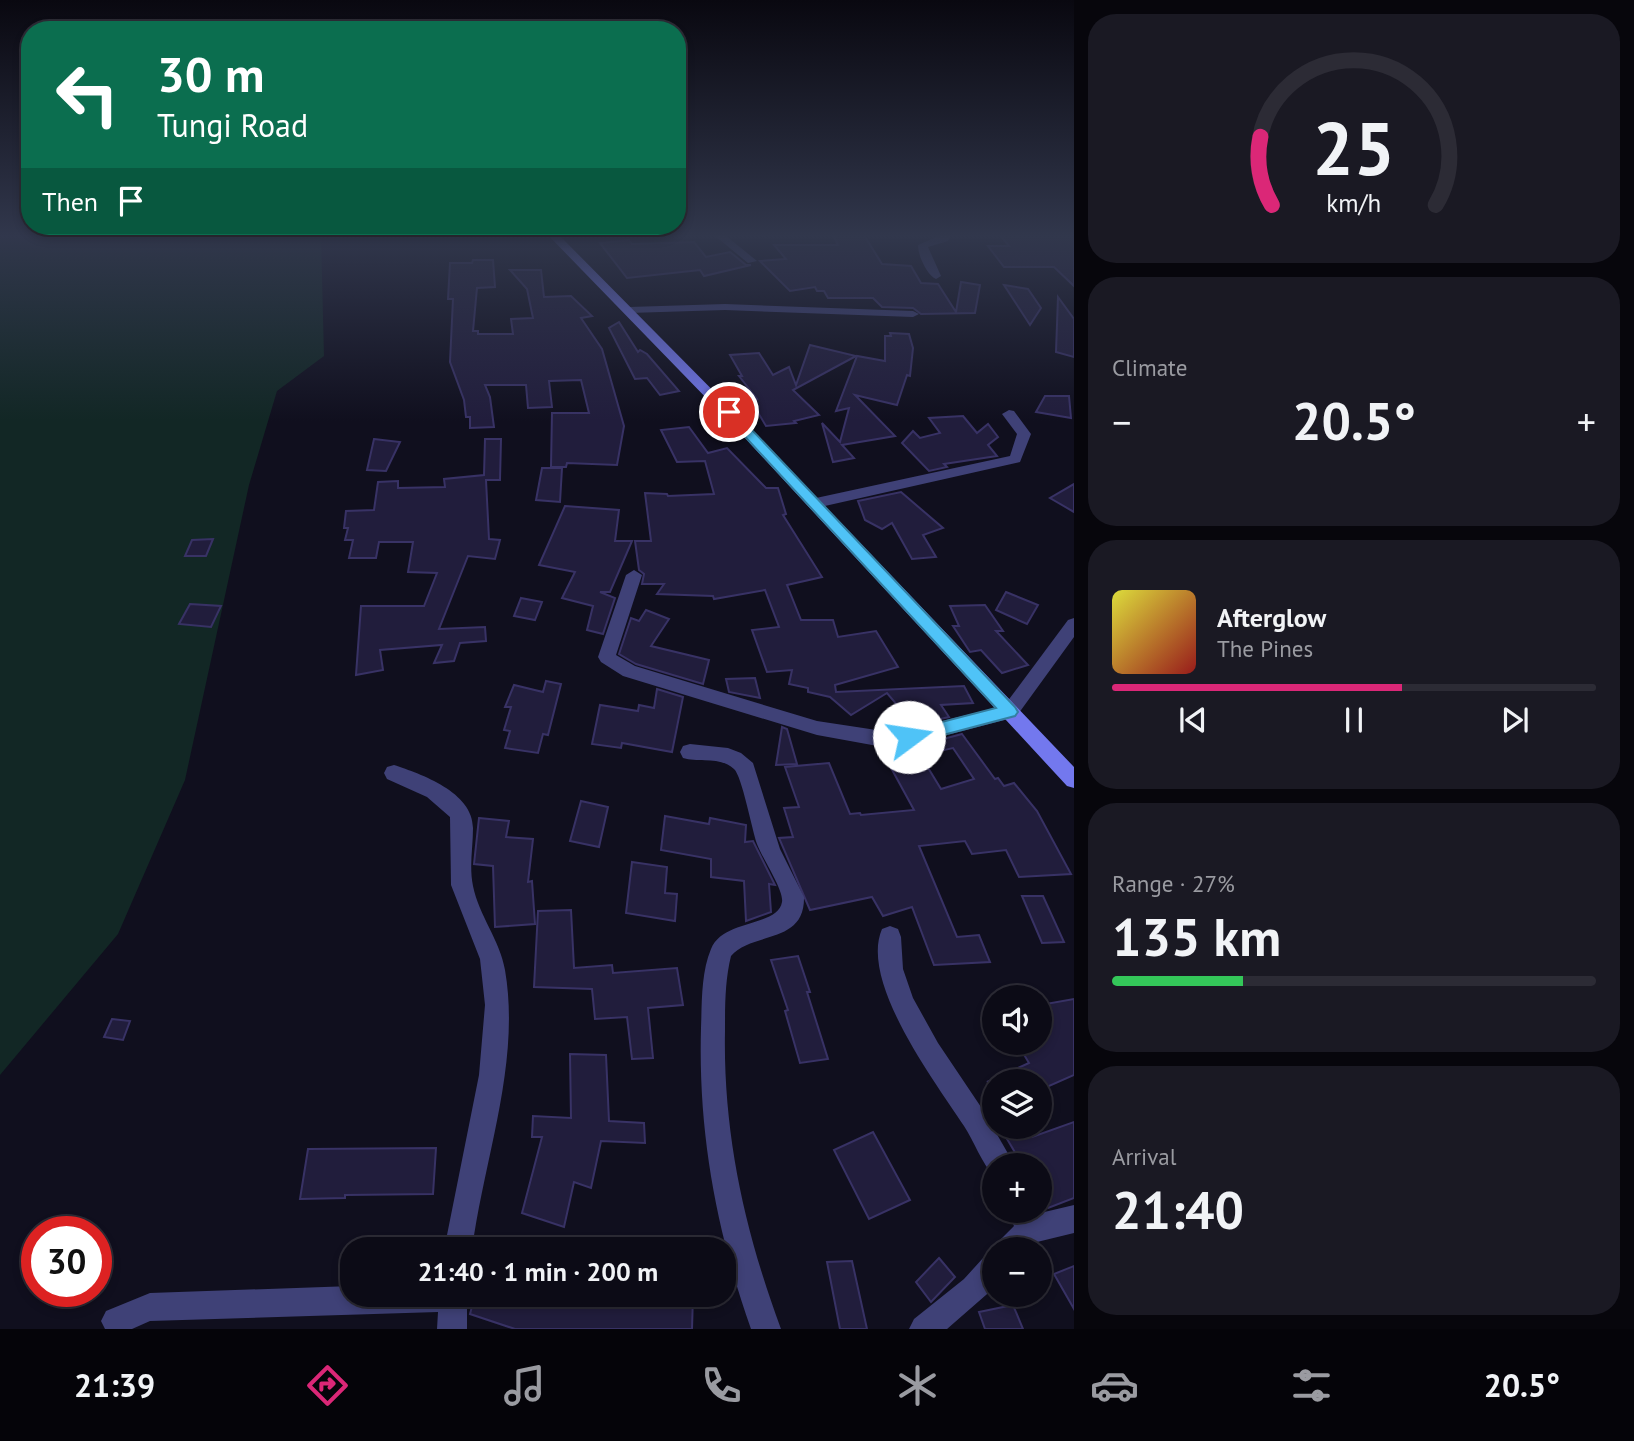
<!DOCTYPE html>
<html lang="en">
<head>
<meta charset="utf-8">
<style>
	body { margin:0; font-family:"PT Sans",sans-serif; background:#1a1923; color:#f1f3f6; height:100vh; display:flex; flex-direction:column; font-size:26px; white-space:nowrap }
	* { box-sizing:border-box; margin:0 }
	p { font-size:23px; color:#9a9ba1 }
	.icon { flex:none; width:38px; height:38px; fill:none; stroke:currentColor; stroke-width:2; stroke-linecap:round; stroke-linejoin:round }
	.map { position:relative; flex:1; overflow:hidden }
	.sheet { display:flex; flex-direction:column; gap:14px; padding:14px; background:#07060c; width:560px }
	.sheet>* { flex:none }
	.hud { position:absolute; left:21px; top:21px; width:665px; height:214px; border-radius:28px; box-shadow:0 4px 10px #0003,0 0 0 2px #2c2b35; background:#0b6e4f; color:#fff; overflow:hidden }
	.fabs { position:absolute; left:982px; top:985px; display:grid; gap:14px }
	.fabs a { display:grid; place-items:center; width:70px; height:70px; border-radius:50%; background:#0c0b16; box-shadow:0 4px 10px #0003,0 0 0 2px #2c2b35; font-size:35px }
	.speed { position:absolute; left:21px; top:1216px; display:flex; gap:14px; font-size:35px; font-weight:700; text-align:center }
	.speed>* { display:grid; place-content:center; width:91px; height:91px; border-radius:50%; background:#0c0b16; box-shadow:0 4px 10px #0003,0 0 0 2px #2c2b35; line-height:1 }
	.speed .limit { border:10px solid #d22; background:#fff; color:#111 }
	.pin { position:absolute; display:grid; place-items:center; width:60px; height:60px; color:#fff; margin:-30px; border:4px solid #fff; border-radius:50%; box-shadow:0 2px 7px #0007 }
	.me { position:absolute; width:77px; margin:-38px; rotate:76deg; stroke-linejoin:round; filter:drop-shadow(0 0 5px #0008) }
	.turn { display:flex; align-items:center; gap:24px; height:147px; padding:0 21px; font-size:32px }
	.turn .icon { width:91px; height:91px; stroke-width:2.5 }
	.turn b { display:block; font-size:49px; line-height:60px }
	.then { display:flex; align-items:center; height:66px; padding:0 21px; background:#0003; gap:14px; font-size:26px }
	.big { font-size:52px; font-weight:600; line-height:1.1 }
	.sheet .widget { flex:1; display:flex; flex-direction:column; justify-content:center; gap:10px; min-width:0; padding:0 24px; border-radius:28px; background:#1a1923 }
	.sheet .dial { align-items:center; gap:0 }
	.dial svg { height:182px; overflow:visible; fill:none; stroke:#2c2b35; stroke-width:7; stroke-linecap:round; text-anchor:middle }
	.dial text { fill:#f1f3f6; stroke:none }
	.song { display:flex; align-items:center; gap:21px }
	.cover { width:84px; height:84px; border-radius:10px; background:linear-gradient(135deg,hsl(60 70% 55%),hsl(0 70% 35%)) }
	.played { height:7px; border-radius:4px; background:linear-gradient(90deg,#db2777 60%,#2c2b35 60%) }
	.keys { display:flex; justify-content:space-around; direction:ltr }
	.heat { display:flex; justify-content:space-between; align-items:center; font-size:38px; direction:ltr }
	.charge { height:10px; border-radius:5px; background:linear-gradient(90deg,#34c759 27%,#2c2b35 0) }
	.trip { position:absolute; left:340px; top:1237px; width:396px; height:70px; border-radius:28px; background:#0c0b16; box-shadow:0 4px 10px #0003,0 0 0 2px #2c2b35; font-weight:600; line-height:70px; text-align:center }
	.dock { display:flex; height:112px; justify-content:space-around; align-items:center; background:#050409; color:#9a9ba1 }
	.dock .icon { width:49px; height:49px }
	.dock .current { color:#db2777 }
	.dock b { font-size:32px; color:#f1f3f6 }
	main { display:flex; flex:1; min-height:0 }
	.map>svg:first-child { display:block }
</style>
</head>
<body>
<main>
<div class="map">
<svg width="1074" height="1329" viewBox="0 0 1074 1329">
	<rect width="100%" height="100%" fill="#100f1e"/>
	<path fill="#122725" d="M0,235H321L324,356L277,391L249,485L185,780L118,934L0,1075Z"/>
	<g fill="#211d3c" stroke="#383265" stroke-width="2">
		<path d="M833,235H864L882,264L911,266L921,283L938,284L956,312L961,282L980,285L975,313L921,314L913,308L882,307L873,298H828L824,291H817L815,287L790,291L760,261L786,259L774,245H838Z"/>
		<path d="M1000,235H1074V286L1054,267H1004L988,246H1009Z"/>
		<path d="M629,240L632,244L694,242L706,257L730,252L746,265H751L704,276L700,270L627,278L600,243Z"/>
		<path d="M473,260H493L495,287L477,288L473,331H478V334H513L511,319L533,318L527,289L510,270H541L544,297L571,296L592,316L581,318L602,349L624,426L617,465L567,463L566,467H551L552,413H589L581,380L549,381L552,407L528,408L526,385H485L490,397L494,427L470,428V417H466L464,400L450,362L453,299H448L450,263H472Z"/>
		<path d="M1004,285L1028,289L1041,308L1030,325Z"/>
		<path d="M1058,297L1074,319V357L1056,352Z"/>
		<path d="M619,322L638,352L640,350L647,354L679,391L660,395L647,378L635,379L609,328Z"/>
		<path d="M890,333L909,334L913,348L910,376L907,375L897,405L855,395L895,436L842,445L854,458L833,462L822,423L840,442L849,408L836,411L857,356L885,361V336H891Z"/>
		<path d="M810,345L856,356L793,390L819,415L794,421L796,423L766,426L751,401L757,399L739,376H742L730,355L759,353L773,375L789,367L796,385Z"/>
		<path d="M1045,396H1069L1071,418L1036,412Z"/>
		<path d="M963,416L977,433L988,424L998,437L988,445L997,456L944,464L947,467L929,471L902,443L913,431L920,438L940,433L929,418Z"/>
		<path d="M689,427L708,453L727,448L766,488H778L786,514L783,515L822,577L787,585L801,620H833L838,637L876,631L898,667L835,685L836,692L964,686L973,703L941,705L949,717L914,725L887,693L851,715L830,697L808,692V688L789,684L792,670L767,672L752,630L779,627L765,590L714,599L713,596L657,594L664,584H642L644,574L639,570L635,541H651L645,493L667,494L668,496L714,494L705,461L677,462L661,430Z"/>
		<path d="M374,439L400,442L386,471L367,470Z"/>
		<path d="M485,439H501L500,480H486L489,539L500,540L495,559L468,556L439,629L485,627L486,641L460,643L454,661L434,663L442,645L380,650L383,670L356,675L361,606H424L437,573L408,572L413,542H379L376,558H349L353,540H345L348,528H344L346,511L374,510L378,482L398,481V488L445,487L444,479L484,475Z"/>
		<path d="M542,468H562L560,502L536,500Z"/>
		<path d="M1074,484V512L1050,498Z"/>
		<path d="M901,492L943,528L923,535L936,557L912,559L892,523L882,529L865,520L858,501Z"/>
		<path d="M565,506L619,510L615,541H632L610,592H600L615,598L603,634L587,630L593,606L562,598L575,572L539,565Z"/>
		<path d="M213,539L206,556H185L192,540Z"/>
		<path d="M1006,592L1038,605L1027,624L996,610Z"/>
		<path d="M521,598L542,602L535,620L514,616Z"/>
		<path d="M190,604L221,606L211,627L179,624Z"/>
		<path d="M985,605L1003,631H996L1028,665L1002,673L981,650L970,652L953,626H959L950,606Z"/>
		<path d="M646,610L669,619L651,646L709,660L703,684L636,664L619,654L631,618L639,621Z"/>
		<path d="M755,678L760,698L729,692L726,679Z"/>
		<path d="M546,681L561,684L548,735L543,734L538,753L505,748L510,731L504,730L511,707H505L514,685L543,692Z"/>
		<path d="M657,689L683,697L672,752L622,743L621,748L592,744L600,705L638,711L639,705L654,708Z"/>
		<path d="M782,727L787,729L797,764L776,765Z"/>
		<path d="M962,734L995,779L998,778L1004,786L1014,783L1037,811L1071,874L1019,877L1006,850L972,854L965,841L919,846L957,937L979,935L990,962L934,965L912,907L883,916L872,897L810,910L779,838L793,837L784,808L799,807L785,767L829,763L850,814L860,813L861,815L914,810L884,755L916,748L941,789L974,779L953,748L935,752L928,743Z"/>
		<path d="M581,801L608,807L599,847L570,841Z"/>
		<path d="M665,816L709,824L710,818L746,825L745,842L753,841L775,885L769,884L771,912L746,921L744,881L711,877V859L661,850Z"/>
		<path d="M479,818L509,821L506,837L533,839L528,882L532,881L535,924L495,927L493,866L474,864Z"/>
		<path d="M632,862L667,867L665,893L677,894L675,921L626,913Z"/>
		<path d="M1022,896H1043L1064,942L1042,943Z"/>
		<path d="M571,910L574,968L612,965L613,973L677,968L683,1005L648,1008L653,1058L632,1059L627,1017L595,1019L592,989L534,987L538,911Z"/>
		<path d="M798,956L810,992H807L828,1059L800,1063L785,1011L788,1010L771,960Z"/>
		<path d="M1074,999V1075L1040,1090V1082H987L1029,1063L1017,1043H1040V1005Z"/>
		<path d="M112,1019L130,1021L123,1040L104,1037Z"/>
		<path d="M570,1054L606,1055L609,1121L644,1123L645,1143L601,1141L591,1188L574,1182L564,1227L522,1213L542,1137H532L533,1116L571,1118Z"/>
		<path d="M1074,1122V1198L1048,1208L1040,1194V1166H1023L1000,1127H1026L1032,1137Z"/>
		<path d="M873,1132L910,1200L869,1219L834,1150Z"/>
		<path d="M436,1148L433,1194L345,1195V1198L300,1199L308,1149Z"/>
		<path d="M939,1258L955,1277L931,1302L916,1282Z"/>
		<path d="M852,1261L867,1329H840L827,1262Z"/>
		<path d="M1074,1266V1309L1054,1274Z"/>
		<path d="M475,1295H693L692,1329H515L470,1314Z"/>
		<path d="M1013,1305L1023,1329H985L979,1312Z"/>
	</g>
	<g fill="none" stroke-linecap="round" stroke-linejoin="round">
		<g fill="#3f4177" fill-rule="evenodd">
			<path d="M714,235H725L757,261L748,263Z"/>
			<path d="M941,235H951L948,241L928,247L941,276L936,279C927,275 918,256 918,245Z"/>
			<path d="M725,304L913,311L919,314L913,317L725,310L629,313L623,310L629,307Z"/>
			<path d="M1009,410L1014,411L1031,434L1020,462L816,508L809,503L816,498L1010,456L1017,434L1002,414Z"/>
			<path d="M634,570L642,575L616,655L635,666L817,721L883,731L909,729L1004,706L1068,620L1074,618V637L1016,717L909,745L883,747L817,735L623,676L601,662L598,657L626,575Z"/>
			<path d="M690,744L728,748L741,753L753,763L780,849L804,897C805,945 752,931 731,956C725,980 725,1006 725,1031C723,1134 745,1232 781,1329H751C716,1230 698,1132 701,1028C702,1002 701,973 711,949C723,919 778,927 782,902C784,890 762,858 757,844C752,830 742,776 734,769C720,756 699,763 683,758L680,752L683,746Z"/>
			<path d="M394,765C421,774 473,792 473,828C473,848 469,866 473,886C479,916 500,940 505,970C521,1063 484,1158 472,1250H444L479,1075L485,1005L480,959L451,885L450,817L427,797L387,779L384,773L387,767Z"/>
			<path d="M890,926L898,929L901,937L903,969L913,998L938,1043L983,1110L1010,1157L1014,1166H994V1176C982,1164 974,1141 964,1126C936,1083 859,982 882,929Z"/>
			<path d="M1074,1205V1233L1037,1242L1030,1250H996L1000,1240L1014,1226L1007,1211H1035L1036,1214Z"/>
			<path d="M994,1253V1288L947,1329H909L914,1319L964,1279L984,1257Z"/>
			<path d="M352,1286V1295H467V1329H437L438,1312L150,1321L132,1329H105L101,1321L106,1311L150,1293Z"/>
		</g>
		<path fill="#7378ee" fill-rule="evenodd" d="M548,235H559L756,434L1074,767V788L1067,786L746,439Z"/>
	</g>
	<linearGradient id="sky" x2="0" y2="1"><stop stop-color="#090810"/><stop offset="0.56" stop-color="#31374c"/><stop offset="1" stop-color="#31374c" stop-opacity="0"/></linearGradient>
	<rect width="1074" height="421" fill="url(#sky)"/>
	<path fill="#4fc3f7" stroke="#337fa1" stroke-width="2" d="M725,410H733L1015,707L1018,712L1015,716L909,744L903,742L901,737L903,732L996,708L725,415Z"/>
</svg>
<div class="fabs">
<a><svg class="icon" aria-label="sound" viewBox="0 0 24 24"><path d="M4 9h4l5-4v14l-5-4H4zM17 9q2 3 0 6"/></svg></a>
<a><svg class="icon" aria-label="layers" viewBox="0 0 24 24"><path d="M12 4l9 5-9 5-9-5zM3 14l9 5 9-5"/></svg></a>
<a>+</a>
<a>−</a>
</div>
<div class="speed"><div class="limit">30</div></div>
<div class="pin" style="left:729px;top:412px;background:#d93025"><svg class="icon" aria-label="arrive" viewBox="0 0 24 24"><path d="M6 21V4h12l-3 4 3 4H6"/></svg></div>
<svg class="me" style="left:909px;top:737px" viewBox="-20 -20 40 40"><circle r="19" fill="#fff"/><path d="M0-13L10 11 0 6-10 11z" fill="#4fc3f7"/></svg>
<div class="trip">21:40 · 1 min · 200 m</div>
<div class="hud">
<div class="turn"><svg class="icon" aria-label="left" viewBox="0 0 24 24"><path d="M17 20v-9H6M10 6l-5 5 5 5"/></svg><div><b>30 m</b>Tungi Road</div></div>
<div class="then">Then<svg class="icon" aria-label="arrive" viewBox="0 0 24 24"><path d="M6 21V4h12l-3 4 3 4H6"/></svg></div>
</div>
</div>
<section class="sheet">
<div class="widget dial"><svg viewBox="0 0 100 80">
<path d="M14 69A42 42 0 1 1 86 69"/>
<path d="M14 69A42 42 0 0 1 9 39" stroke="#db2777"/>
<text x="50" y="56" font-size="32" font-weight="700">25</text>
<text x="50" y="72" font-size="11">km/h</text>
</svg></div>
<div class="widget"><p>Climate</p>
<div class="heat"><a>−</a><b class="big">20.5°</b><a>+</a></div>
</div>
<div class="widget">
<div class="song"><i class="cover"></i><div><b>Afterglow</b><p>The Pines</p></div></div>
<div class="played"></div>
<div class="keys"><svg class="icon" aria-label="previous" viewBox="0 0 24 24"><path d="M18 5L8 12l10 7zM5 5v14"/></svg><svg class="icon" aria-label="pause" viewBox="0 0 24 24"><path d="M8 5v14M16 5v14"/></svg><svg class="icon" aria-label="next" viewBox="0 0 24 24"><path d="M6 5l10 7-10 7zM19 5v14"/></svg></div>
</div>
<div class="widget"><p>Range · 27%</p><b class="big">135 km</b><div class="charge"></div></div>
<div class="widget"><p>Arrival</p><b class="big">21:40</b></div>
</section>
</main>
<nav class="dock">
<b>21:39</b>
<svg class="icon current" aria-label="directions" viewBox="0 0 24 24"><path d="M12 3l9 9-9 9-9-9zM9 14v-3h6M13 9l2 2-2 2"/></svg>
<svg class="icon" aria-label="music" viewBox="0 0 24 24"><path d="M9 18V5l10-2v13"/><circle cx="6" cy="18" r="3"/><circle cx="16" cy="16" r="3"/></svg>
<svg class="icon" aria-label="phone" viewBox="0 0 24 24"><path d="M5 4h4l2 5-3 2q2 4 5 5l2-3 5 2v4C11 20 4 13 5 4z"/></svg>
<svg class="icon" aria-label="climate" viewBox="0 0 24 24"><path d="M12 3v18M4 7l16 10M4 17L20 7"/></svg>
<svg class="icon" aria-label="car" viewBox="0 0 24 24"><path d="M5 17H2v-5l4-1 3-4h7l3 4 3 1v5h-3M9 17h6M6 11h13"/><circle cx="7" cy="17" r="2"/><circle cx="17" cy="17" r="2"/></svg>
<svg class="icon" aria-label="filters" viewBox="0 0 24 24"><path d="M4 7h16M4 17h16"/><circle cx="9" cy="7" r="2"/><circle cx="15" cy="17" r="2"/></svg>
<b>20.5°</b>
</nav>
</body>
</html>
